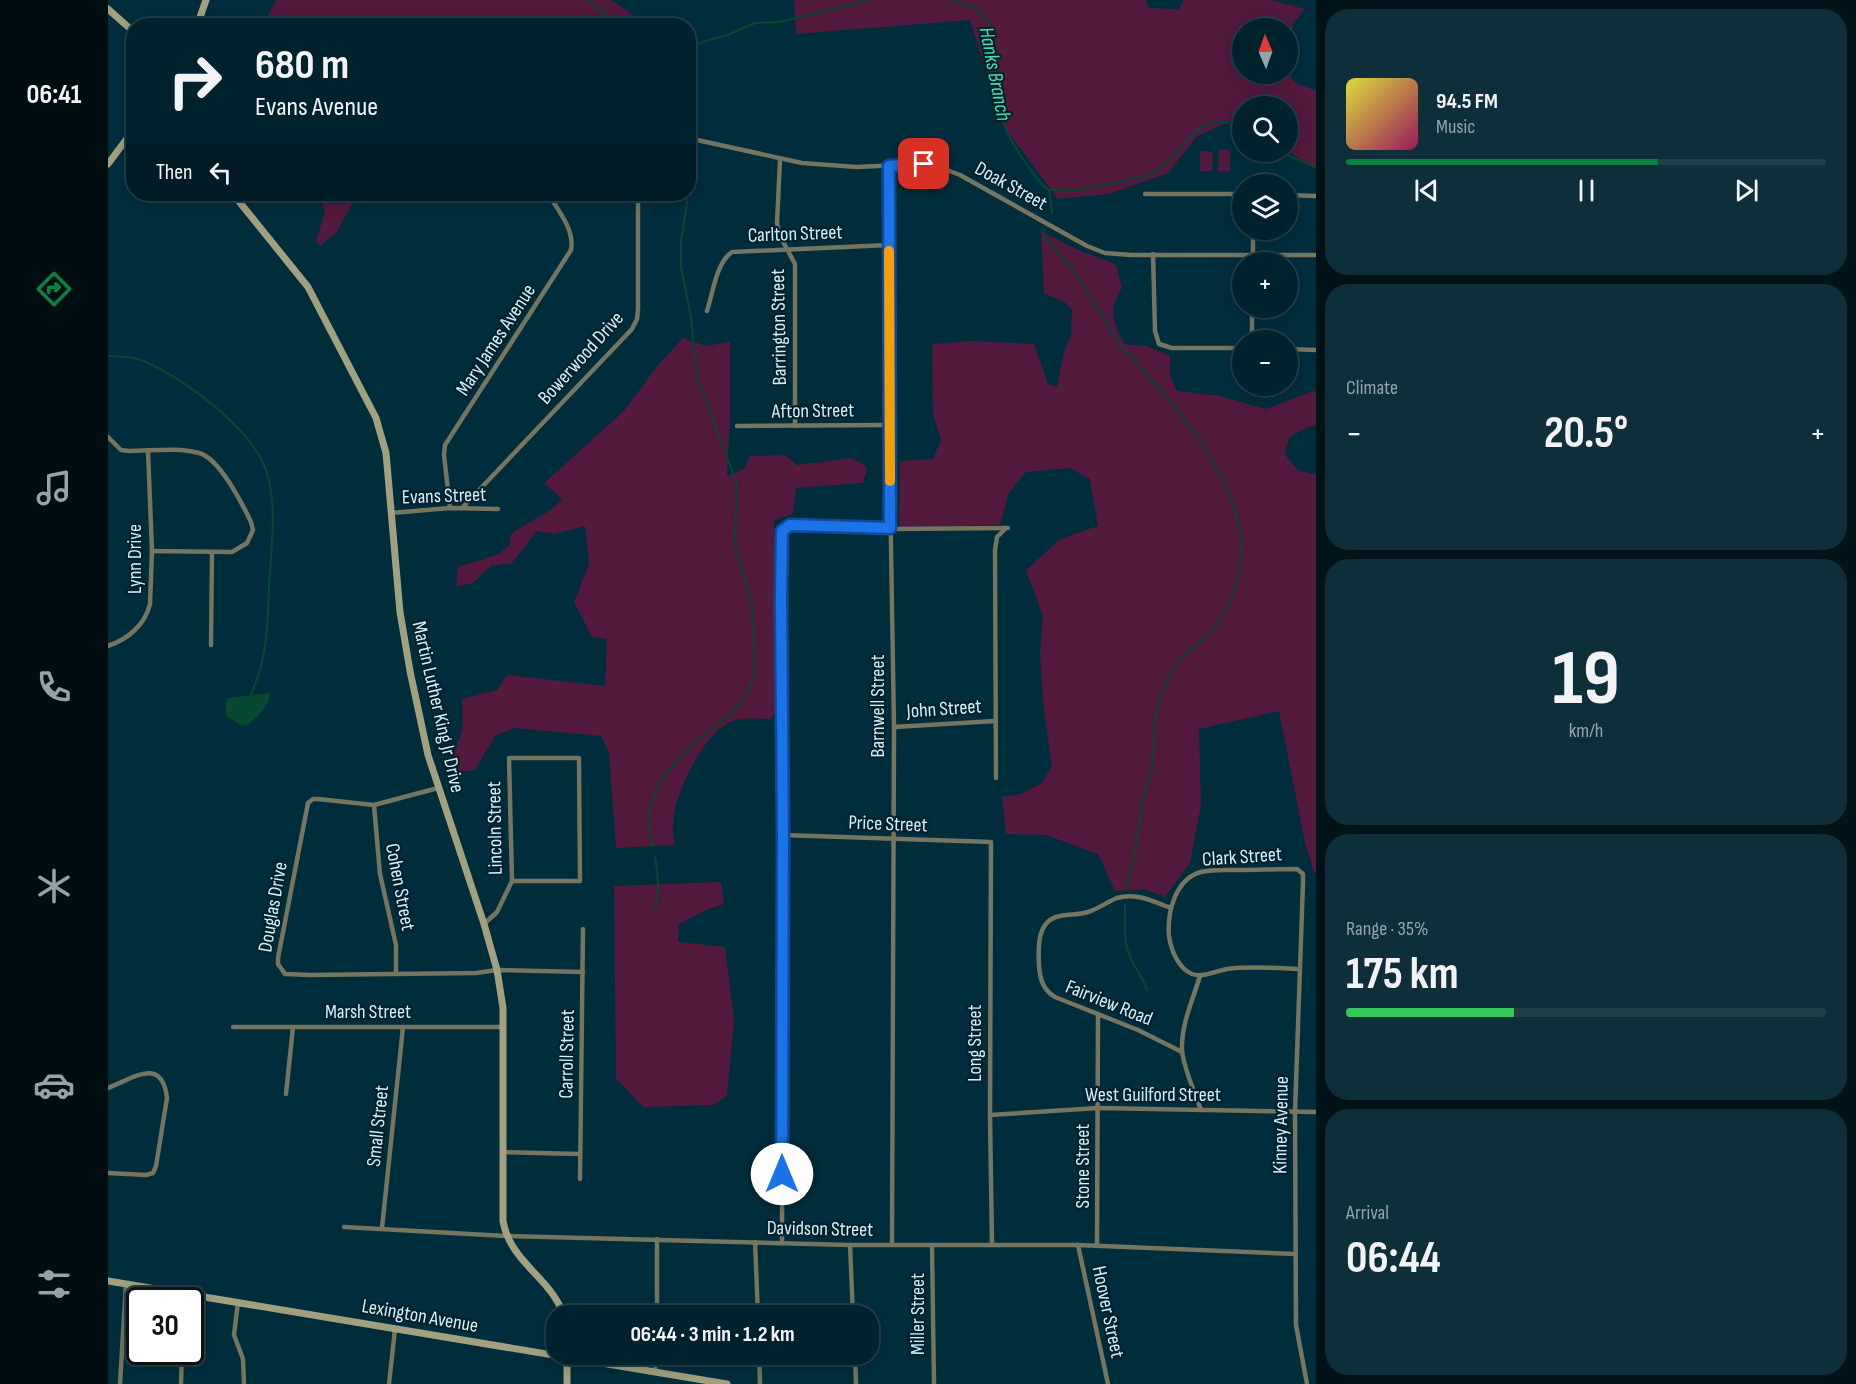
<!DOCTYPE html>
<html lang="en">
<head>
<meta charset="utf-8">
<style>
	body { margin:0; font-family:"Sofia Sans Condensed",sans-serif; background:#0e2f39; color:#f1f3f6; height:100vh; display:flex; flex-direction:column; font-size:22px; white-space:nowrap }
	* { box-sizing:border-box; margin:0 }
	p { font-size:20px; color:#95a4aa }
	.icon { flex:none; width:33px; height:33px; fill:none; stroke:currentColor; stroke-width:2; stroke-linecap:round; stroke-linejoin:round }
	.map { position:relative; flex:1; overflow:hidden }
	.panel { display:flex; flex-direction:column; gap:9px; padding:9px; background:#001319; width:540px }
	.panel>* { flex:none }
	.guide { position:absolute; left:18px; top:18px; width:570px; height:183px; border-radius:24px; box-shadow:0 3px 15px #0003,0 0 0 2px #223f49; background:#00222d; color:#f1f3f6; overflow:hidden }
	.needle { width:39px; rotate:358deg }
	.tools { position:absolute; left:1124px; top:18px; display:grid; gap:12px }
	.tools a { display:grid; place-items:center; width:66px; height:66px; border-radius:50%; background:#00222d; box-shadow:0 3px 15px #0003,0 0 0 2px #223f49; font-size:30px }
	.speed { position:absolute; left:18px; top:1287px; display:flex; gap:12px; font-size:30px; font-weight:700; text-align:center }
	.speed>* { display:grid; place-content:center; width:78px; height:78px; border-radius:50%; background:#00222d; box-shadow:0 3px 15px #0003,0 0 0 2px #223f49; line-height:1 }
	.speed .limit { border:3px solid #111; border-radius:9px; background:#fff; color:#111 }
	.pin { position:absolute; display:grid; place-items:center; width:51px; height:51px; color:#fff; margin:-26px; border-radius:12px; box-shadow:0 3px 9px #0006 }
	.me { position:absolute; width:66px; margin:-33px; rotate:0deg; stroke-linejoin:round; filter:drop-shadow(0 0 4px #0008) }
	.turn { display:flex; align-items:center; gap:21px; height:126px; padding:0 30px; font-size:27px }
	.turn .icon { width:78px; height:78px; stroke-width:2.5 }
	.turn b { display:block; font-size:42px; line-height:51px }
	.then { display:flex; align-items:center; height:57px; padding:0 30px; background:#0003; gap:12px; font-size:22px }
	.big { font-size:45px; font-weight:700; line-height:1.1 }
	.panel .tile { flex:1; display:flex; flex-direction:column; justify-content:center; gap:9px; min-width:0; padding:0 21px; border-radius:24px; background:#0e2f39 }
	.panel .dial { align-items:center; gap:0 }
	.dial b { font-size:78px; line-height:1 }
	.song { display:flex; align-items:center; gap:18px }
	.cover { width:72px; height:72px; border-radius:9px; background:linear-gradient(135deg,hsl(60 70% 55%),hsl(330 70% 35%)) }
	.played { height:6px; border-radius:3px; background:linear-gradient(90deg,#0b8043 65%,#223f49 65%) }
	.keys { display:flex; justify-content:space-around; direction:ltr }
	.heat { display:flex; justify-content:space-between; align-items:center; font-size:33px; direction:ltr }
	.charge { height:9px; border-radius:4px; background:linear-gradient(90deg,#34c759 35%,#223f49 0) }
	.trip { position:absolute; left:438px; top:1305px; width:333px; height:60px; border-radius:24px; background:#00222d; box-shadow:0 3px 15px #0003,0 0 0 2px #223f49; font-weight:700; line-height:60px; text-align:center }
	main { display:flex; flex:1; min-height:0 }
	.dock { display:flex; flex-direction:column; width:108px; justify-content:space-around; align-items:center; background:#000e12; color:#95a4aa }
	.dock .icon { width:42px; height:42px }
	.dock .selected { color:#0b8043 }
	.dock b { font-size:27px; color:#f1f3f6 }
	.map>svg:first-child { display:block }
</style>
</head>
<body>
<main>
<nav class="dock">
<b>06:41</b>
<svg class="icon selected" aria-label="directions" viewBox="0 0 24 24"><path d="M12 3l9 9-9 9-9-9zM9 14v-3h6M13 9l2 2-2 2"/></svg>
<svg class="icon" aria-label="music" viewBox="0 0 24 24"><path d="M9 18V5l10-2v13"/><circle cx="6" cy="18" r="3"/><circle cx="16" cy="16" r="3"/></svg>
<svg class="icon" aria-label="phone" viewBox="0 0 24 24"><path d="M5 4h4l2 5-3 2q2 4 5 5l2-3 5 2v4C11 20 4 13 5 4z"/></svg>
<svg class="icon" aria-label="climate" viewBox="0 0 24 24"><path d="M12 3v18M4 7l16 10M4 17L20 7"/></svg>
<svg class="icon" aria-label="car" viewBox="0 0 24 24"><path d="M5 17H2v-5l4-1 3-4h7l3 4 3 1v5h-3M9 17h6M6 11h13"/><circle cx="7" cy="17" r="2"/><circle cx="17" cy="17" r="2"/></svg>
<svg class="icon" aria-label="filters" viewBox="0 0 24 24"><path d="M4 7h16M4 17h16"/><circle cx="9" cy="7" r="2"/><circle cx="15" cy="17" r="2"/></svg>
</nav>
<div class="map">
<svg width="1208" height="1384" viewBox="0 0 1208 1384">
	<rect width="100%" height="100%" fill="#002d3c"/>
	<g fill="#531a3e">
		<path d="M168,0H503L537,23V25H155Z"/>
		<path d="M686,0H1038L1041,8L1071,9L1076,0H1163L1197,9L1185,23L1182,59L1179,61V28H1134V74H1179V72L1188,83L1208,91V168L1179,151V106H1134V123L1127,119L1089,136L1060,173L1001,194L950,199L895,125L862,20L688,34Z"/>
		<path d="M1111,150H1122V171H1110Z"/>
		<path d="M1092,151L1105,152L1104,171H1092Z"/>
		<path d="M212,194H255L243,206L228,233L212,246L208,241L217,212Z"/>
		<path d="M933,231L970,250L1008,264L1014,288C1000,310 1004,322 1017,344L1039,346L1062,356V375L1069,391L1112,396L1158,409L1208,390V425L1200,427L1181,437L1177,455L1191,471L1208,474V873H1206L1197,843L1171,711L1091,729L1093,805L1082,863L1057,897L1036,889L1007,891L990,854L938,835L898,834L894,797L913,794L934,783L944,765L936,712L932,655L935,616L918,570L952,539L990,526L982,479L962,468L918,472L901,493L892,525L791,527L792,461L825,459L833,440L825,414L824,344L865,341L926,344L940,384L949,387L956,352L963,335L964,309L955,301L936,293Z"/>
		<path d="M575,338L598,346L622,342V419L619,476L636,469L642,456L677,455L689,465L744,458L759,467L755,483L688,488L685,514L666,520L667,712L662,719C651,719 635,717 625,721C596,732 567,792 565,822C564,829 566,837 566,845L508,848L501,753L493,736L406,728L387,736L367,770L343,772L344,759L355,728L354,699L389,690L399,675L497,686L499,639L484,637L466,602L481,564L477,526L446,534L429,531L404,563L383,566L365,583L348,586L350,567L389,555L401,546L403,534C417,524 445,511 454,499L436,483L516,411L550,365Z"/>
		<path d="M613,882L616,904L600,909L571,924L570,942L617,947L626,1020L619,1095L606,1105L535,1107L508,1078L506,886Z"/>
	</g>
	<path fill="#074833" d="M162,693C161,707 149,717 138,726L131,724L118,716V702L120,698Z"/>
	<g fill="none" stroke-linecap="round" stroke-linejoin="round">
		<g stroke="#074833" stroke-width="2">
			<path d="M480,0L511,26"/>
			<path d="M843,0C855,4 868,6 876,17C891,37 885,74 889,99C894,125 902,140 917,162C924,171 931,184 941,190H970L1042,175C1074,159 1088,102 1134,129"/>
			<path d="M580,43H592L622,34L647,23L672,22L760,0"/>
			<path d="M580,71C585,81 584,91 580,100"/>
			<path d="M1171,152L1208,167"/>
			<path d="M941,190L944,213"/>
			<path d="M936,230L937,238L965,269L1014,347L1058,396L1094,442L1119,487L1128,513L1134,542L1132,569L1126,591L1116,612L1104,631L1074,658L1062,674L1051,699L1047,723L1044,768L1035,798L1028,845L1019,888"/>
			<path d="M0,356C11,357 26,356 36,361C78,380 149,431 160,477C169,512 163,551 161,586C160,622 159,661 143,694"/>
			<path d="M545,846L540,822L542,806L555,776L585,744L620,716L632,703L642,687L646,676L647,663L644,607L626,539L629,501L628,481L589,377L583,318L573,267V241L579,203L578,194"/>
			<path d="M1017,905C1017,923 1015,943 1023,959C1028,970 1035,978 1039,990"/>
			<path d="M547,911C551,892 551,876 547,857"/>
		</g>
		<g stroke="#757560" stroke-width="4.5">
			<path d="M580,138L694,163L748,167L816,164L829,166L852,175L979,246L997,253L1023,255H1208"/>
			<path d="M672,160L669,223L672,236L687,264V426"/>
			<path d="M781,166V425L786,727L784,1245"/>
			<path d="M1037,194H1134"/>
			<path d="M1179,195L1208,196"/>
			<path d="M1045,254L1047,331L1051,344L1064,348H1134"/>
			<path d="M1145,262V230"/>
			<path d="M599,311C605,293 608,263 624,252L781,245"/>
			<path d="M1144,340V308"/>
			<path d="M1179,349L1208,350"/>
			<path d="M629,426L781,425"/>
			<path d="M0,437L13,450L21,451C43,451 69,447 91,453C111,458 134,503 143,522L145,530L139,543L124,552L44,551"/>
			<path d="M342,508L336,455L337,445L463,250C467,230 450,210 440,194"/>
			<path d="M354,508L524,329L529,319L530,309V194"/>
			<path d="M283,513L342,508L390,509"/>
			<path d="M103,645L104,552"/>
			<path d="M0,646C20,639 37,625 42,604L44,551L40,451"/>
			<path d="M786,727L887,721"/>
			<path d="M888,778L887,550L889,537L897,529"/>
			<path d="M330,788L266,805L210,799H205L200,803L170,958V964L177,974L202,975L368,973L389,970L475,972"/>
			<path d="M266,805L272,874L288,945V974"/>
			<path d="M675,835L883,842L882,1115L884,1245"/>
			<path d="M1063,908C1046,902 1028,892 1009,898C999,902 990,909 980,912C971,915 961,914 952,916C929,920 930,947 931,966C932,979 935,990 947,997L1030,1030L1074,1052"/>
			<path d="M376,924L389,912L404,881L401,758H471L472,881H404"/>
			<path d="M1192,969C1168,968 1143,966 1119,969C1108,971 1095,978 1084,974C1070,968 1063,950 1061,936C1059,913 1067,879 1093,872C1104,869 1118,870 1130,870C1149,870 1169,869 1189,869L1195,874V882L1187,1112L1188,1325L1199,1384"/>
			<path d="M1092,976C1085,999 1073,1025 1074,1050C1075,1067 1087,1093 1093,1110"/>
			<path d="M125,1027H395"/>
			<path d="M0,1088C24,1079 54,1055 59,1098L48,1166L45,1173L38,1175L0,1173"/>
			<path d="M178,1094L185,1027"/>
			<path d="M882,1115L990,1108L1208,1112"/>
			<path d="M395,1152L472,1154"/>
			<path d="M472,1179L475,929"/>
			<path d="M236,1227L398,1236L742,1245H970L1188,1254"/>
			<path d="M274,1228L295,1027"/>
			<path d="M549,1239V1316"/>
			<path d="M647,1242L650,1316"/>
			<path d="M674,1243L675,835L673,598L674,531L682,525L786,529L900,528"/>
			<path d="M742,1245L745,1316"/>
			<path d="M824,1245L826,1384"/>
			<path d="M970,1245L1000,1384"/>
			<path d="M989,1246L990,1014"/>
			<path d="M130,1302L126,1335L135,1359L136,1384"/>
			<path d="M651,1354L652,1384"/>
			<path d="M747,1354L748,1384"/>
			<path d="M547,1371L548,1354"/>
			<path d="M12,1384L18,1284"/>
			<path d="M73,1384L74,1352"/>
			<path d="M281,1384L287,1329"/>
		</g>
		<g stroke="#a1a07f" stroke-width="7">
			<path d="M0,9L26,32"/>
			<path d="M89,26L98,0"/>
			<path d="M0,164L26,129"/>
			<path d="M125,194L200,287L268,418L278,453L292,612L302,671L320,755L376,924L389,970L395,1008V1221C403,1264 443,1277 456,1316"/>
			<path d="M0,1281L619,1384"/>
			<path d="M459,1354V1384"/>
		</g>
	</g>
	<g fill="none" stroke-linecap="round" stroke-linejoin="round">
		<defs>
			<path id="route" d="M674,1174L675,835L673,598L674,531L682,525L782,528L781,166L816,164"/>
		</defs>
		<use href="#route" stroke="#114b97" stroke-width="15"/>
		<use href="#route" stroke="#1a73e8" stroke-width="10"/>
		<path stroke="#f59e0b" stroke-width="10" d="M781,251L782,481"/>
	</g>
	<g text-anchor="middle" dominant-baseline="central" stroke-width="4.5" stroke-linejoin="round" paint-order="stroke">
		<g font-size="20" fill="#d3effb" stroke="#04222d">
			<text transform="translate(903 186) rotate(29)">Doak Street</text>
			<text transform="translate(687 234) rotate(-2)">Carlton Street</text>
			<text transform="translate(671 327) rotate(-91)">Barrington Street</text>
			<text transform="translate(388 340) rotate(-57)">Mary James Avenue</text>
			<text transform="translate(473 358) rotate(-48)">Bowerwood Drive</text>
			<text transform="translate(705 411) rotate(-1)">Afton Street</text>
			<text transform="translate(336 496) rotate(-2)">Evans Street</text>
			<text transform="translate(27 559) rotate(-90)">Lynn Drive</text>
			<text transform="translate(770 706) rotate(-90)">Barnwell Street</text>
			<text transform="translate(330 707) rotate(77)">Martin Luther King Jr Drive</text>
			<text transform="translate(836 709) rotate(-4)">John Street</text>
			<text transform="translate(780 824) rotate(2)">Price Street</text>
			<text transform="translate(387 828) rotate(-91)">Lincoln Street</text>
			<text transform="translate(1134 857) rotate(-4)">Clark Street</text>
			<text transform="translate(292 887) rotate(79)">Cohen Street</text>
			<text transform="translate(165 907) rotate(-80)">Douglas Drive</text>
			<text transform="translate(1001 1003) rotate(22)">Fairview Road</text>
			<text x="260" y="1012">Marsh Street</text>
			<text transform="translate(867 1043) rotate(-90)">Long Street</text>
			<text transform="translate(459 1054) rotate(-89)">Carroll Street</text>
			<text x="1045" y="1095">West Guilford Street</text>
			<text transform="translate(1173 1125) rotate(-89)">Kinney Avenue</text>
			<text transform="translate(270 1126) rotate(-84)">Small Street</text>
			<text transform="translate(975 1166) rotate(-90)">Stone Street</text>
			<text transform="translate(712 1229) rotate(1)">Davidson Street</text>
			<text transform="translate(1000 1312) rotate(78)">Hoover Street</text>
			<text transform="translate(810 1314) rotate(-90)">Miller Street</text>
			<text transform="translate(312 1316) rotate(10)">Lexington Avenue</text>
		</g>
		<g font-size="21" font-style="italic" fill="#48e0ab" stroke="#04222d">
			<text transform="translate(887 74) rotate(79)">Hanks Branch</text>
		</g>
	</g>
</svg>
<div class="tools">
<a><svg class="needle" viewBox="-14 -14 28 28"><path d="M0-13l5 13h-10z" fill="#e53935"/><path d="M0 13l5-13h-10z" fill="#95a4aa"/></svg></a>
<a><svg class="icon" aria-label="search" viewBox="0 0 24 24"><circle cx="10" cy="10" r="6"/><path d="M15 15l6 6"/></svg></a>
<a><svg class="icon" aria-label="layers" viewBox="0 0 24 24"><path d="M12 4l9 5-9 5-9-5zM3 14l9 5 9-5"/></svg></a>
<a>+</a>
<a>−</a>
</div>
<div class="speed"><div class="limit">30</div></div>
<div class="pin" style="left:816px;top:164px;background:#d93025"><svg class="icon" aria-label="arrive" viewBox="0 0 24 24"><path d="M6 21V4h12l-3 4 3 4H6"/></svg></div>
<svg class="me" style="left:674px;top:1174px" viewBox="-20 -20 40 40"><circle r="19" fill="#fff"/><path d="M0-13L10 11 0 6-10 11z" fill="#1a73e8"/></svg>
<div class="trip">06:44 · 3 min · 1.2 km</div>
<div class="guide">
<div class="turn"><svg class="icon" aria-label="right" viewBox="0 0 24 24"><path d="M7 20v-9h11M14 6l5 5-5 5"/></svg><div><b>680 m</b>Evans Avenue</div></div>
<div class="then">Then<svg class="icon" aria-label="left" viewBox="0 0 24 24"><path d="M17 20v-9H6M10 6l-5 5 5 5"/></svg></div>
</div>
</div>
<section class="panel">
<div class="tile">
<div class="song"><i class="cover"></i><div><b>94.5 FM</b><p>Music</p></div></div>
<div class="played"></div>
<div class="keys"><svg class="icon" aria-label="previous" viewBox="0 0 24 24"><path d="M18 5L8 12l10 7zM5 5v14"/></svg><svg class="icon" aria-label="pause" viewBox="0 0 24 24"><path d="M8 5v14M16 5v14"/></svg><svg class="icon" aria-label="next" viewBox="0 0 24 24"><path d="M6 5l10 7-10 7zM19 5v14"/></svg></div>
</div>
<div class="tile"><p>Climate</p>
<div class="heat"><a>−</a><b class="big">20.5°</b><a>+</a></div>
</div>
<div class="tile dial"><b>19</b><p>km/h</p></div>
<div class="tile"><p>Range · 35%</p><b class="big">175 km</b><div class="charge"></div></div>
<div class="tile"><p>Arrival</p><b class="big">06:44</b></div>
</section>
</main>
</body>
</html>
